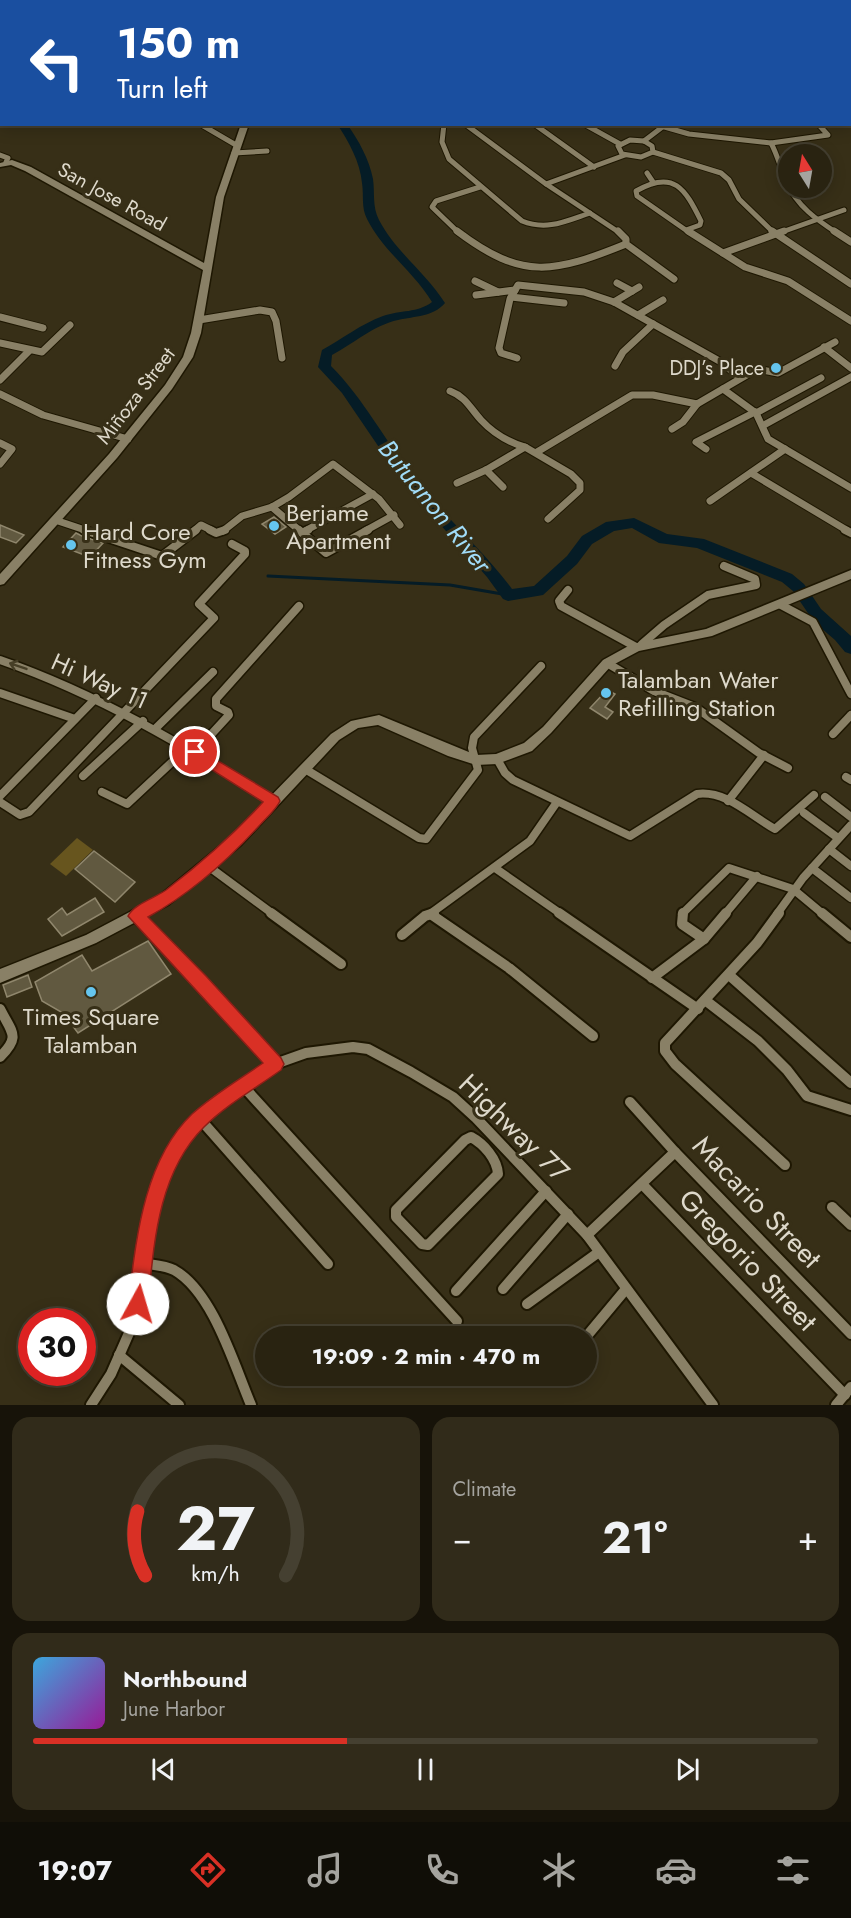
<!DOCTYPE html>
<html lang="en">
<head>
<meta charset="utf-8">
<style>
	body { margin:0; font-family:Jost,sans-serif; background:#312b1a; color:#f1f3f6; height:100vh; display:flex; flex-direction:column; font-size:22px; white-space:nowrap }
	* { box-sizing:border-box; margin:0 }
	p { font-size:20px; color:#a5a49f }
	.icon { flex:none; width:33px; height:33px; fill:none; stroke:currentColor; stroke-width:2; stroke-linecap:round; stroke-linejoin:round }
	.map { position:relative; height:1405px; overflow:hidden }
	.sheet { display:flex; flex-direction:column; gap:12px; padding:12px; background:#171309; flex:1 }
	.sheet>* { flex:none }
	.hud { position:absolute; left:0px; top:0px; width:852px; height:126px; box-shadow:0 3px 15px #0003,0 0 0 2px #454031; background:#1a4fa0; color:#fff; overflow:hidden }
	.needle { width:39px; rotate:349deg }
	.controls { position:absolute; left:778px; top:144px; display:grid; gap:12px }
	.controls a { display:grid; place-items:center; width:54px; height:54px; border-radius:50%; background:#292311; box-shadow:0 3px 15px #0003,0 0 0 2px #454031; font-size:30px }
	.speed { position:absolute; left:18px; top:1308px; display:flex; gap:12px; font-size:30px; font-weight:700; text-align:center }
	.speed>* { display:grid; place-content:center; width:78px; height:78px; border-radius:50%; background:#292311; box-shadow:0 3px 15px #0003,0 0 0 2px #454031; line-height:1 }
	.speed .limit { border:9px solid #d22; background:#fff; color:#111 }
	.pin { position:absolute; display:grid; place-items:center; width:51px; height:51px; color:#fff; margin:-26px; border:3px solid #fff; border-radius:50%; box-shadow:0 2px 6px #0007 }
	.me { position:absolute; width:66px; margin:-33px; rotate:6deg; stroke-linejoin:round; filter:drop-shadow(0 0 4px #0008) }
	.turn { display:flex; align-items:center; gap:21px; height:126px; padding:0 18px; font-size:27px }
	.turn .icon { width:78px; height:78px; stroke-width:2.5 }
	.turn b { display:block; font-size:42px; line-height:51px }
	.big { font-size:45px; font-weight:700; line-height:1.1 }
	.sheet .tile { flex:1; display:flex; flex-direction:column; justify-content:center; gap:9px; min-width:0; padding:0 21px; border-radius:18px; background:#312b1a }
	.sheet .dial { align-items:center; gap:0 }
	.dial svg { height:156px; overflow:visible; fill:none; stroke:#454031; stroke-width:7; stroke-linecap:round; text-anchor:middle }
	.dial text { fill:#f1f3f6; stroke:none }
	.song { display:flex; align-items:center; gap:18px }
	.cover { width:72px; height:72px; border-radius:9px; background:linear-gradient(135deg,hsl(200 70% 55%),hsl(300 70% 35%)) }
	.played { height:6px; border-radius:3px; background:linear-gradient(90deg,#d93025 40%,#454031 40%) }
	.keys { display:flex; justify-content:space-around; direction:ltr }
	.heat { display:flex; justify-content:space-between; align-items:center; font-size:33px; direction:ltr }
	.sheet .tiles { flex:1; display:grid; gap:12px; grid-template-columns:1fr 1fr }
	.tile:last-child { grid-column:span 2 }
	.trip { position:absolute; left:255px; top:1326px; width:342px; height:60px; border-radius:30px; background:#292311; box-shadow:0 3px 15px #0003,0 0 0 2px #454031; font-weight:700; line-height:60px; text-align:center }
	.menu { display:flex; height:96px; justify-content:space-around; align-items:center; background:#100e07; color:#a5a49f }
	.menu .icon { width:42px; height:42px }
	.menu .current { color:#d93025 }
	.menu b { font-size:27px; color:#f1f3f6 }
	.map>svg:first-child { display:block }
</style>
</head>
<body>
<div class="map">
<svg width="851" height="1405" viewBox="0 0 851 1405">
	<rect width="100%" height="100%" fill="#372f17"/>
	<path fill="#67551e" d="M77,838L93,850L66,876L50,864Z"/>
	<g fill="none" stroke-linecap="round" stroke-linejoin="round">
		<path stroke="#051c26" stroke-width="3" d="M268,576L450,585L508,595"/>
		<path fill="#051c26" fill-rule="evenodd" d="M337,124H347C359,141 369,159 373,179C375,193 372,206 379,220C395,251 426,273 445,303C433,317 415,316 398,320C374,325 353,344 332,355L331,366C364,399 385,441 414,477C444,516 482,549 512,589L534,586L567,556L582,536L606,522L634,518L667,534L704,539L792,574L804,584L821,609L851,636V654L845,652L835,640L814,622L793,591L782,582L697,548L659,543L632,528L614,531L592,544L577,564L543,595L508,601L503,599L487,577L404,484L342,393L318,367L322,350C342,339 361,324 383,316C400,310 418,313 432,302C414,272 383,251 367,219C361,207 364,196 362,183C360,162 349,142 337,124Z"/>
	</g>
	<g fill="#615940" stroke="#90876d" stroke-width="1.5">
		<path d="M274,517L286,527L275,534L262,524Z"/>
		<path d="M0,525L24,535L16,543L0,537Z"/>
		<path d="M76,533L82,536L103,543L90,557L63,547Z"/>
		<path d="M607,690L615,694L605,707L613,712L607,719L590,708Z"/>
		<path d="M94,851L135,882L115,902L75,869Z"/>
		<path d="M95,898L104,912L62,936L48,919L62,908L67,915Z"/>
		<path d="M148,941L171,974L78,1033L63,1013L42,1001L35,982L82,955L92,971Z"/>
		<path d="M28,975L32,987L7,997L3,985Z"/>
	</g>
	<g fill="none" stroke-linecap="round" stroke-linejoin="round">
		<defs>
			<g id="street-far3">
				<path d="M512,0L518,2"/>
				<path d="M28,2L30,0"/>
				<path d="M52,2L54,0"/>
				<path d="M414,2L417,0"/>
				<path d="M487,2L494,0"/>
				<path d="M0,3L3,0"/>
				<path d="M200,124L236,145"/>
				<path d="M444,124L442,142L449,159L522,221C547,231 566,221 590,213"/>
				<path d="M465,124L546,184L620,233"/>
				<path d="M534,124L594,167"/>
				<path d="M584,124L620,144"/>
				<path d="M654,124L689,134L771,143L828,135L818,124"/>
				<path d="M630,140L644,141L652,146L653,152L641,157L622,154L618,146Z"/>
				<path d="M644,141L665,125"/>
				<path d="M771,143C778,156 781,170 787,183C797,206 817,220 837,233"/>
				<path d="M653,152L721,173L729,180L739,199L774,233"/>
				<path d="M234,153L267,151"/>
				<path d="M0,155L8,158L6,162"/>
				<path d="M647,173L653,182"/>
				<path d="M546,184L625,155"/>
				<path d="M686,230L700,225L701,221C685,189 674,169 636,191L637,196L690,233"/>
				<path d="M459,233L432,207L436,201L480,187"/>
				<path d="M779,233L844,210"/>
			</g>
			<g id="street-far2">
				<path d="M457,231C523,281 554,273 626,244"/>
				<path d="M618,231L626,239V244L674,279"/>
				<path d="M688,231L745,267L788,281L851,321"/>
				<path d="M772,231L851,284"/>
				<path d="M834,231L851,242"/>
				<path d="M723,253L784,231"/>
				<path d="M475,281L498,292"/>
				<path d="M617,283L632,291"/>
				<path d="M476,295L515,290"/>
				<path d="M511,297L564,303"/>
				<path d="M614,302L639,287"/>
				<path d="M638,315L663,300"/>
				<path d="M0,317L43,328"/>
				<path d="M199,320L260,310L272,312L276,321L282,358"/>
				<path d="M0,343L42,352L70,325"/>
				<path d="M824,347L851,368"/>
				<path d="M517,358L501,353L499,348L510,299L518,285L584,292L614,302L721,362L740,378"/>
				<path d="M615,366L623,352L653,324"/>
				<path d="M0,380L29,351"/>
				<path d="M723,389L756,413L768,439L851,488"/>
				<path d="M450,391C466,397 470,408 481,420C493,433 508,442 525,447"/>
				<path d="M0,394L43,415L128,439"/>
				<path d="M756,413L821,378"/>
				<path d="M764,425L851,377"/>
				<path d="M672,429L683,422L697,404"/>
				<path d="M0,443L12,449L0,464"/>
				<path d="M706,449L696,442L755,412"/>
				<path d="M537,452L632,395H653L697,404L757,369L778,373L835,342"/>
				<path d="M486,470L503,487"/>
				<path d="M751,473L848,531"/>
				<path d="M457,483L486,470L525,447L571,474L580,483V490L548,519"/>
				<path d="M710,501L785,449"/>
				<path d="M272,507L300,531"/>
				<path d="M55,520L88,531"/>
				<path d="M194,531L201,525L213,531"/>
				<path d="M223,531L242,516L272,507L289,497L333,464L379,499L400,525"/>
				<path d="M305,531L373,494"/>
				<path d="M365,531L394,515"/>
			</g>
			<g id="street-far1">
				<path d="M84,530L162,556L196,530"/>
				<path d="M210,530L216,533L225,530"/>
				<path d="M299,530L326,553L368,530"/>
				<path d="M845,530L851,533"/>
				<path d="M302,533L308,530"/>
				<path d="M568,590L559,601L561,606L636,647"/>
				<path d="M781,605L813,622L851,694"/>
				<path d="M642,644L664,625L708,595L756,585L755,579L724,566"/>
				<path d="M0,660C98,694 185,746 273,801"/>
				<path d="M607,663L654,691L695,707L759,753L788,768"/>
				<path d="M0,693L75,719"/>
				<path d="M156,728L213,672"/>
				<path d="M833,734L851,715"/>
				<path d="M195,752L229,715L228,712L216,706V699L299,606"/>
				<path d="M497,759L505,773L513,780L630,836L697,794C726,790 751,816 775,829L814,795"/>
				<path d="M305,769L419,838L426,839L478,770L472,748L474,737L541,666"/>
				<path d="M83,776L143,721"/>
				<path d="M846,777L851,780"/>
				<path d="M102,792L127,804L187,748"/>
				<path d="M0,796L96,698"/>
				<path d="M825,797L851,817"/>
				<path d="M728,801L764,755"/>
				<path d="M0,802L20,815L29,812L214,618L199,604L245,554V551L232,544"/>
				<path d="M804,813L838,838"/>
				<path d="M829,849L851,866"/>
				<path d="M208,866L273,914"/>
				<path d="M495,868L561,914"/>
				<path d="M812,868L851,898"/>
				<path d="M430,914L530,841L557,802"/>
				<path d="M682,914L729,868L793,889L823,914"/>
				<path d="M725,914L757,876"/>
				<path d="M777,914L803,878L851,825"/>
			</g>
			<g id="street">
				<path d="M271,913L341,964"/>
				<path d="M559,913L698,1009"/>
				<path d="M683,913L682,924L704,939"/>
				<path d="M779,913L757,943L665,1043V1051L675,1064L785,1165"/>
				<path d="M822,913L851,937"/>
				<path d="M432,915L509,968L593,1036"/>
				<path d="M136,916L200,981L275,1064"/>
				<path d="M402,935L425,916L434,913"/>
				<path d="M729,975L851,1083"/>
				<path d="M652,978L704,939L726,913"/>
				<path d="M705,1000L758,1041L787,1070L807,1096L851,1110"/>
				<path d="M0,1009C12,1033 21,1036 0,1057"/>
				<path d="M243,1086L457,1321"/>
				<path d="M630,1102L675,1152L851,1334"/>
				<path d="M200,1119L328,1264"/>
				<path d="M471,1137C484,1144 497,1159 498,1174L428,1245L422,1244L396,1217V1210L465,1140Z"/>
				<path d="M642,1184L845,1395"/>
				<path d="M832,1207L851,1225"/>
				<path d="M587,1235L675,1152"/>
				<path d="M142,1263C152,1265 164,1265 174,1270C213,1292 234,1365 251,1405"/>
				<path d="M503,1289L568,1214"/>
				<path d="M456,1291L546,1191"/>
				<path d="M527,1304L599,1252"/>
				<path d="M586,1337L626,1289"/>
				<path d="M119,1355L179,1405"/>
				<path d="M91,1405L111,1374L136,1317L144,1250L154,1199L167,1166L188,1131L200,1119L275,1064L306,1053L353,1047L368,1049L411,1072L453,1097L476,1118L587,1235L713,1405"/>
				<path d="M836,1405L851,1387"/>
			</g>
			<g id="secondary">
				<rect x="268" y="0" width="6" height="2"/>
				<path d="M589,0H596L598,2H590Z"/>
				<rect x="850" y="104" width="1" height="4"/>
				<path d="M241,124H249L224,197L201,333L193,357L172,389L117,458L4,584L0,585V574L109,454L165,385L183,357L191,333L203,270L25,171L11,165L0,167V163L12,160L31,167L204,263L216,197Z"/>
				<path d="M851,570V579L712,636L639,651L611,666L551,733L532,751L497,764L476,765L448,756L378,725L358,728L339,740L241,845L168,905L96,943L0,983V969L86,935L158,897L231,837L331,734L351,721L379,715L476,755L496,754L524,743L543,727L603,660L632,644L706,629Z"/>
			</g>
		</defs>
		<use href="#street-far3" stroke="#1e1702" stroke-width="7"/>
		<use href="#street-far2" stroke="#1e1702" stroke-width="9"/>
		<use href="#street-far1" stroke="#1e1702" stroke-width="11"/>
		<use href="#street" stroke="#1e1702" stroke-width="14"/>
		<use href="#secondary" stroke="#1e1702" stroke-width="3"/>
		<use href="#street-far3" stroke="#898066" stroke-width="5"/>
		<use href="#street-far2" stroke="#898066" stroke-width="7"/>
		<use href="#street-far1" stroke="#898066" stroke-width="8"/>
		<use href="#street" stroke="#898066" stroke-width="10"/>
		<use href="#secondary" fill="#898066" fill-rule="evenodd"/>
	</g>
	<defs><path id="oneway-shaft" d="M-6 0H5M1.5-3L5.5 0L1.5 3" fill="none" stroke-width="1.6" stroke-linecap="round" stroke-linejoin="round" transform="scale(1.5)"/></defs>
	<use stroke="#473f27" href="#oneway-shaft" transform="translate(18 666) rotate(-161)"/>
	<path fill="#d93025" stroke="#8d1f18" stroke-width="1.5" d="M195,747L278,797L280,801C276,810 266,818 259,826C227,861 190,894 148,917L206,976L281,1058L284,1064L281,1070C256,1088 226,1105 204,1127C158,1173 154,1243 148,1304L145,1310L138,1313L131,1310L128,1304C136,1241 143,1161 192,1114C213,1095 240,1079 263,1063L128,916C134,904 155,898 166,890C201,863 233,835 263,802L190,756L188,752L190,748Z"/>
	<g fill="#65c5ee" stroke="#372f17" stroke-width="2">
		<circle cx="776" cy="368" r="6"/>
		<circle cx="274" cy="526" r="6"/>
		<circle cx="71" cy="545" r="6"/>
		<circle cx="606" cy="693" r="6"/>
		<circle cx="91" cy="992" r="6"/>
	</g>
	<g text-anchor="middle" dominant-baseline="central" stroke-width="6" stroke-linejoin="round" paint-order="stroke">
		<g font-size="20" fill="#ded9cb" stroke="#372f17">
			<text transform="translate(112 197) rotate(29)">San Jose Road</text>
			<text transform="translate(136 396) rotate(-53)">Miñoza Street</text>
		</g>
		<g font-size="20" fill="#ded9cb" stroke="#372f17" text-anchor="end">
			<text x="764" y="368">DDJ’s Place</text>
		</g>
		<g font-size="24" fill="#ded9cb" stroke="#372f17" text-anchor="start">
			<text x="286" y="512">Berjame<tspan x="286" dy="28">Apartment</tspan></text>
			<text x="83" y="531">Hard Core<tspan x="83" dy="28">Fitness Gym</tspan></text>
			<text x="618" y="679">Talamban Water<tspan x="618" dy="28">Refilling Station</tspan></text>
			<text x="91" y="1016" text-anchor="middle">Times Square<tspan x="91" dy="28">Talamban</tspan></text>
		</g>
		<g font-size="24" fill="#ded9cb" stroke="#372f17">
			<text transform="translate(100 681) rotate(24)">Hi Way 11</text>
		</g>
		<g font-size="26" font-style="italic" fill="#a1dcf8" stroke="#372f17">
			<text transform="translate(435 506) rotate(51)">Butuanon River</text>
		</g>
		<g font-size="28" fill="#ded9cb" stroke="#372f17">
			<text transform="translate(514 1128) rotate(44)">Highway 77</text>
			<text transform="translate(757 1202) rotate(46)">Macario Street</text>
			<text transform="translate(748 1260) rotate(46)">Gregorio Street</text>
		</g>
	</g>
</svg>
<div class="controls">
<a><svg class="needle" viewBox="-14 -14 28 28"><path d="M0-13l5 13h-10z" fill="#e53935"/><path d="M0 13l5-13h-10z" fill="#a5a49f"/></svg></a>
</div>
<div class="speed"><div class="limit">30</div></div>
<div class="pin" style="left:195px;top:752px;background:#d93025"><svg class="icon" aria-label="arrive" viewBox="0 0 24 24"><path d="M6 21V4h12l-3 4 3 4H6"/></svg></div>
<svg class="me" style="left:138px;top:1304px" viewBox="-20 -20 40 40"><circle r="19" fill="#fff"/><path d="M0-13L10 11 0 6-10 11z" fill="#d93025"/></svg>
<div class="trip">19:09 · 2 min · 470 m</div>
<div class="hud">
<div class="turn"><svg class="icon" aria-label="left" viewBox="0 0 24 24"><path d="M17 20v-9H6M10 6l-5 5 5 5"/></svg><div><b>150 m</b>Turn left</div></div>
</div>
</div>
<section class="sheet">
<div class="tiles">
<div class="tile dial"><svg viewBox="0 0 100 80">
<path d="M14 69A42 42 0 1 1 86 69"/>
<path d="M14 69A42 42 0 0 1 10 36" stroke="#d93025"/>
<text x="50" y="56" font-size="32" font-weight="700">27</text>
<text x="50" y="72" font-size="11">km/h</text>
</svg></div>
<div class="tile"><p>Climate</p>
<div class="heat"><a>−</a><b class="big">21°</b><a>+</a></div>
</div>
<div class="tile">
<div class="song"><i class="cover"></i><div><b>Northbound</b><p>June Harbor</p></div></div>
<div class="played"></div>
<div class="keys"><svg class="icon" aria-label="previous" viewBox="0 0 24 24"><path d="M18 5L8 12l10 7zM5 5v14"/></svg><svg class="icon" aria-label="pause" viewBox="0 0 24 24"><path d="M8 5v14M16 5v14"/></svg><svg class="icon" aria-label="next" viewBox="0 0 24 24"><path d="M6 5l10 7-10 7zM19 5v14"/></svg></div>
</div>
</div>
</section>
<nav class="menu">
<b>19:07</b>
<svg class="icon current" aria-label="directions" viewBox="0 0 24 24"><path d="M12 3l9 9-9 9-9-9zM9 14v-3h6M13 9l2 2-2 2"/></svg>
<svg class="icon" aria-label="music" viewBox="0 0 24 24"><path d="M9 18V5l10-2v13"/><circle cx="6" cy="18" r="3"/><circle cx="16" cy="16" r="3"/></svg>
<svg class="icon" aria-label="phone" viewBox="0 0 24 24"><path d="M5 4h4l2 5-3 2q2 4 5 5l2-3 5 2v4C11 20 4 13 5 4z"/></svg>
<svg class="icon" aria-label="climate" viewBox="0 0 24 24"><path d="M12 3v18M4 7l16 10M4 17L20 7"/></svg>
<svg class="icon" aria-label="car" viewBox="0 0 24 24"><path d="M5 17H2v-5l4-1 3-4h7l3 4 3 1v5h-3M9 17h6M6 11h13"/><circle cx="7" cy="17" r="2"/><circle cx="17" cy="17" r="2"/></svg>
<svg class="icon" aria-label="filters" viewBox="0 0 24 24"><path d="M4 7h16M4 17h16"/><circle cx="9" cy="7" r="2"/><circle cx="15" cy="17" r="2"/></svg>
</nav>
</body>
</html>
